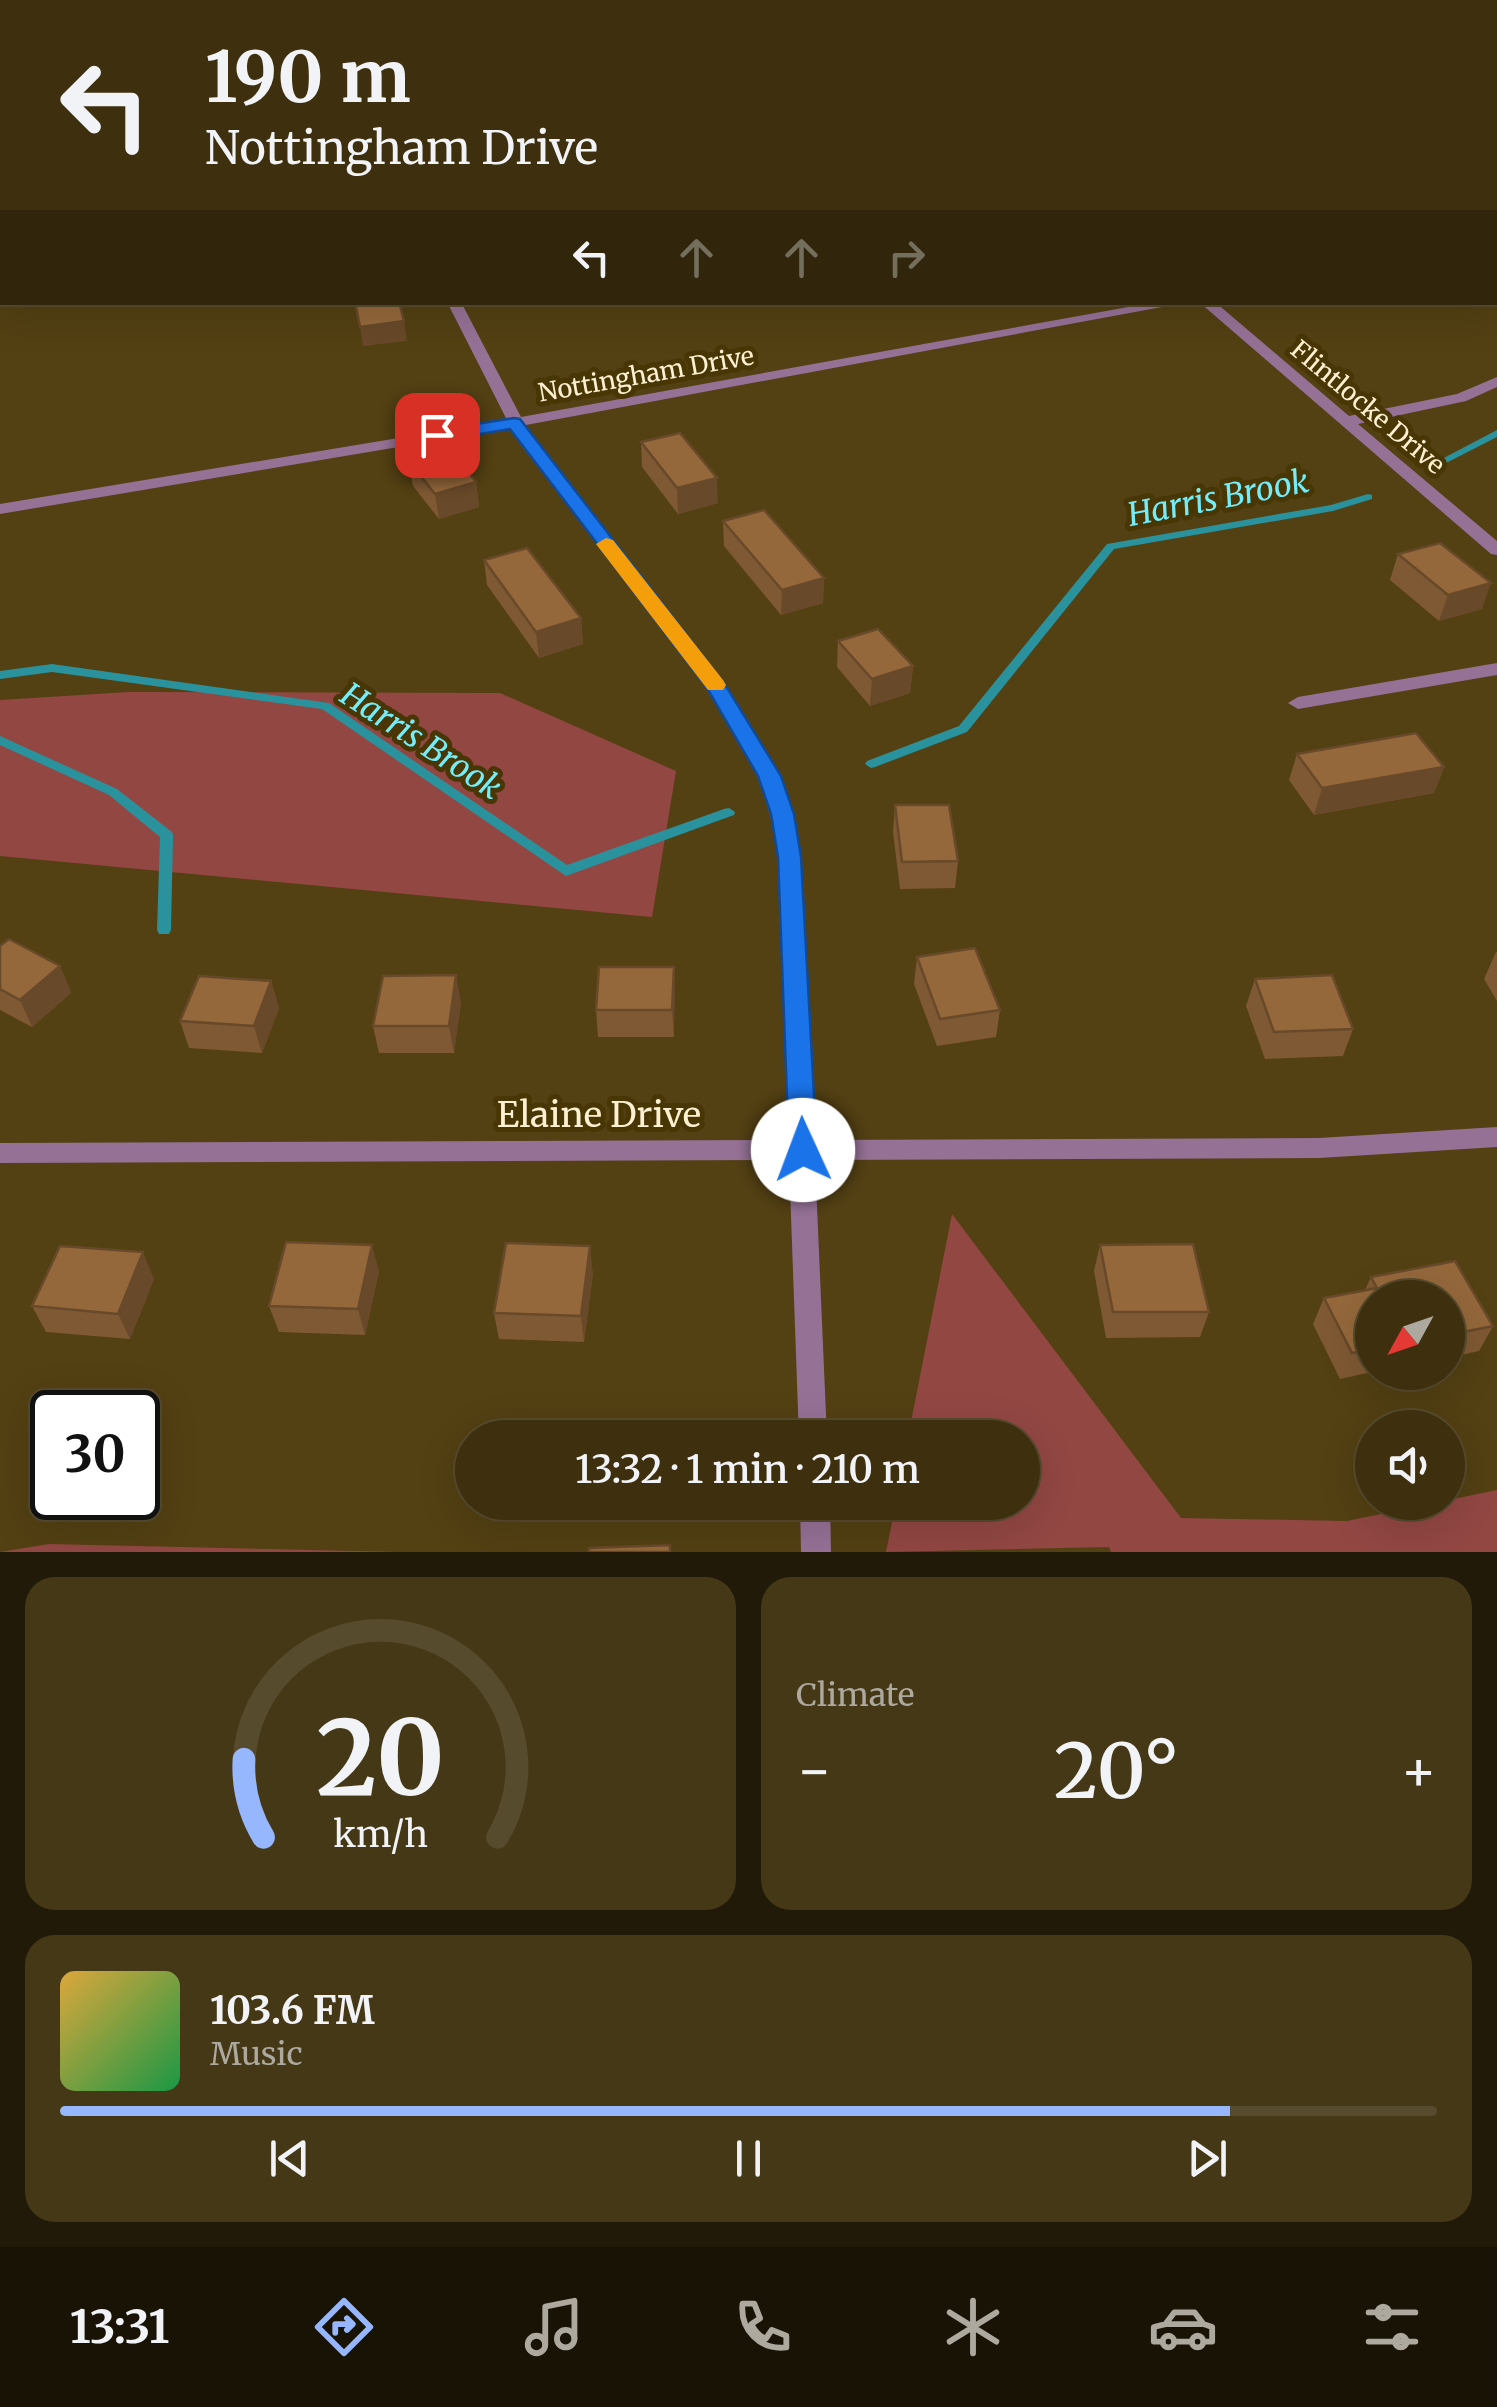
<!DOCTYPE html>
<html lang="en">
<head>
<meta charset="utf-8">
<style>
	body { margin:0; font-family:Merriweather,serif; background:#453817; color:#f1f3f6; height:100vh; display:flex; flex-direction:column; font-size:38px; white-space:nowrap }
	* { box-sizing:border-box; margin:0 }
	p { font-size:32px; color:#ada99e }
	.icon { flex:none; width:55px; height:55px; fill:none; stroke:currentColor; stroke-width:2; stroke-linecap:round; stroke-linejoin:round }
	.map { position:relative; height:1552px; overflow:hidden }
	.details { display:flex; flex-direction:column; gap:25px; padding:25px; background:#221a08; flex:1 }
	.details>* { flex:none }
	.hud { position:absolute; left:0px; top:0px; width:1498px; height:305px; box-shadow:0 10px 40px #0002,0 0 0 2px #574b2e; background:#3e300e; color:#f1f3f6; overflow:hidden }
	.needle { width:65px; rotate:230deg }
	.controls { position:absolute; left:1355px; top:1280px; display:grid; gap:20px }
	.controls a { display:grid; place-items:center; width:110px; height:110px; border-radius:50%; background:#3e300e; box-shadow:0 10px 40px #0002,0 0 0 2px #574b2e; font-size:50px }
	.speed { position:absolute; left:30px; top:1390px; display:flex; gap:20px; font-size:50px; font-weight:700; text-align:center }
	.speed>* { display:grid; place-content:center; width:130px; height:130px; border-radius:50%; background:#3e300e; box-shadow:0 10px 40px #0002,0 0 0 2px #574b2e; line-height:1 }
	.speed .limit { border:5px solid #111; border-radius:15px; background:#fff; color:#111 }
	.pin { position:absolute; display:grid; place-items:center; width:85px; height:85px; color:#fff; margin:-42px; border-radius:20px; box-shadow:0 5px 15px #0006 }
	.me { position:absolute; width:110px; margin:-55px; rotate:358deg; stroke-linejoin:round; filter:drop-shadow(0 0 8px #0008) }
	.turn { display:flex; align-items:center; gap:35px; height:210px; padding:0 40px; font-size:45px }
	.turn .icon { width:130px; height:130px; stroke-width:2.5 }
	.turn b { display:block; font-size:70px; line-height:85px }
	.lanes { display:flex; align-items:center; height:95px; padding:0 40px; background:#0003; justify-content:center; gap:50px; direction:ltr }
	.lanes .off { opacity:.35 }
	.big { font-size:75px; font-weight:600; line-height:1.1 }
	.details .widget { flex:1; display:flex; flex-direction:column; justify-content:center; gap:15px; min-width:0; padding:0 35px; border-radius:30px; background:#453817 }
	.details .dial { align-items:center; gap:0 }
	.dial svg { height:260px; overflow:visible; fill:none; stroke:#574b2e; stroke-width:7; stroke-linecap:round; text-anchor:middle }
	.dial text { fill:#f1f3f6; stroke:none }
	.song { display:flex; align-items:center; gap:30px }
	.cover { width:120px; height:120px; border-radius:15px; background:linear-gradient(135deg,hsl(40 70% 55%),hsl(140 70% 35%)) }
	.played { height:10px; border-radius:5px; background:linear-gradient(90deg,#96b6fd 85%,#574b2e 85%) }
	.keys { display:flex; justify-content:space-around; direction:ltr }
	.heat { display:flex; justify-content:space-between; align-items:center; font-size:55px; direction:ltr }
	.details .tiles { flex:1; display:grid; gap:25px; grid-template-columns:1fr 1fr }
	.widget:last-child { grid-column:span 2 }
	.trip { position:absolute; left:455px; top:1420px; width:585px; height:100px; border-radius:50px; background:#3e300e; box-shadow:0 10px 40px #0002,0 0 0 2px #574b2e; font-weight:600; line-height:100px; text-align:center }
	.dock { display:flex; height:160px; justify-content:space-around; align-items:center; background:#191306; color:#ada99e }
	.dock .icon { width:70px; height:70px }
	.dock .current { color:#96b6fd }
	.dock b { font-size:45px; color:#f1f3f6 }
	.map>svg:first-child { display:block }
</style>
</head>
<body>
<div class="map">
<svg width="1497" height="1552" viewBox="0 0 1497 1552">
	<rect width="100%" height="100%" fill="#534013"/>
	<g fill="#924743">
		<path d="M128,692L500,693L676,771L652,917L0,856V700Z"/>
		<path d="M952,1214L1181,1518L1347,1521L1497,1490V1552H1111L1109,1547L886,1552L896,1503L1022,1502V1438L908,1437Z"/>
		<path d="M49,1544L399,1552H0Z"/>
	</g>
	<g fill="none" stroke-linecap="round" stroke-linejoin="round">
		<g fill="#2a929c" fill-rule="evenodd">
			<path d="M1497,430V437L1448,462L1445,463L1440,460Z"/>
			<path d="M1368,494L1372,495V499L1333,511L1114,549L967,732L875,767L871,768L865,764L867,761L959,726L1107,544L1331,505Z"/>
			<path d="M52,664L329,703L567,865L724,809L729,808L735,812L734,815L566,876L322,709L52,672L0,679V671Z"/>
			<path d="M0,736L117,789L172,832L173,835L171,930L169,934H159L157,930L160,837L109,795L0,745Z"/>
		</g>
		<g fill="#957196" fill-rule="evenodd">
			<path d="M718,0H733L734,2H721Z"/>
			<rect x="1213" y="0" width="10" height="2"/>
			<path d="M2,252V260L0,261V253Z"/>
			<path d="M447,302H461L521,417L1156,302H1189L526,425L533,440C574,492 616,545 657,597C723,681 782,749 801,857L814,1140L1319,1138L1497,1127V1147L1319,1158L815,1160L827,1438H799L789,1160L0,1163V1143L789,1140L779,857C763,751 706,685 643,603C602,550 561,497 520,444L512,428L0,514V504L507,420Z"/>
			<path d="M1199,302H1215L1349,416L1457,394L1497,377V387L1466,401L1358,424L1497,541V555L1491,554Z"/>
			<path d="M1497,663V675L1298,709L1288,703L1298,697Z"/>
			<path d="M800,1502H830L831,1552H801Z"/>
		</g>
		<path stroke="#c28ac4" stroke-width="20" d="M1164,0L1180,2"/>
	</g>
	<g fill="#7f5933">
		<path d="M1497,0V104H1495V2Z"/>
		<path d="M641,442L718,503L678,514L642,467Z"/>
		<path d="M409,461L476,482L479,507L439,519L413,486Z"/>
		<path d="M723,521L824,578L823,603L781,615L724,546Z"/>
		<path d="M1398,554L1482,609L1439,621L1390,580Z"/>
		<path d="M484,560L581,618L583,644L539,658L487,585Z"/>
		<path d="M838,641L913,666L910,693L870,706L837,667Z"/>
		<path d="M1297,754L1444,767L1434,793L1314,815L1289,780Z"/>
		<path d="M895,805L958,861L955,888L900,889L893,832Z"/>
		<path d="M0,946L60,966L71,993L32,1027L0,1010Z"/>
		<path d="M1496,952H1497V1001L1484,979Z"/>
		<path d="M917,957L1000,1010L996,1037L937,1046L914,984Z"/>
		<path d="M674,967V1037H598L596,1010Z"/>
		<path d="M1255,979L1353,1029L1343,1056L1265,1059L1246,1006Z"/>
		<path d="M271,981L279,1008L262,1053L189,1048L180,1021Z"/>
		<path d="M461,1002L454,1053H379L373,1026Z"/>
		<path d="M1100,1245L1209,1312L1200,1337L1106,1338L1094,1271Z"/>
		<path d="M1455,1261L1493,1326L1479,1351L1448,1358V1298H1372V1372L1340,1379L1313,1324L1324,1298L1365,1290L1371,1277Z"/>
		<path d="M379,1271L365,1335L279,1332L269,1306Z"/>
		<path d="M593,1273L584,1342L499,1339L494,1313Z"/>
		<path d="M154,1279L130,1339L46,1332L32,1306Z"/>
	</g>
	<g fill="#684929">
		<path d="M479,0H522L513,2H478Z"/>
		<path d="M404,321L407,341L363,346L360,327Z"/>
		<path d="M717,478L718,503L678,514L677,488Z"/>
		<path d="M476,482L479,507L439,519L435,494Z"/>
		<path d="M824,578L823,603L781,615L782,590Z"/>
		<path d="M1491,583L1482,609L1439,621L1448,595Z"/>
		<path d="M581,618L583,644L539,658L536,632Z"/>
		<path d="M913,666L910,693L870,706L872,679Z"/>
		<path d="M1444,767L1434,793L1314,815L1322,788Z"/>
		<path d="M60,966L71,993L32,1027L20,1000Z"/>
		<path d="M674,967L675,994L674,1037L672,1010Z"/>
		<path d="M456,975L461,1002L454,1053L449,1026Z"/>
		<path d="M271,981L279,1008L262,1053L254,1026Z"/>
		<path d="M372,1245L379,1271L365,1335L358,1309Z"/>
		<path d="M590,1246L593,1273L584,1342L581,1316Z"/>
		<path d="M143,1252L154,1279L130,1339L118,1314Z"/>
	</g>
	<g fill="#94683b" stroke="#684929" stroke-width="2.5">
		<path d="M0,0H479L490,2H2V46H0Z"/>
		<path d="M743,0H805L809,2H746Z"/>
		<path d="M1490,0H1497V86H1495V2H1483Z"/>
		<path d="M1495,199H1497V242L1495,244Z"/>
		<path d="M355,302H399L404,321L360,327Z"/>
		<path d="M680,433L717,478L677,488L641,442Z"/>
		<path d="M449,450L476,482L435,494L409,461Z"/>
		<path d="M764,510L824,578L782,590L723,521Z"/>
		<path d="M1440,543L1491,583L1448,595L1398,554Z"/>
		<path d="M527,548L581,618L536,632L484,560Z"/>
		<path d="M878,629L913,666L872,679L838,641Z"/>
		<path d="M1416,733L1444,767L1322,788L1297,754Z"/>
		<path d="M895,805H949L958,861L902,862Z"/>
		<path d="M9,939L60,966L20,1000L0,989V946Z"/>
		<path d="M975,948L1000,1010L940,1019L917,957Z"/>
		<path d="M599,967H674L672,1010H596Z"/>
		<path d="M456,975L449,1026H373L383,976Z"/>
		<path d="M1332,975L1353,1029L1274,1032L1255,979Z"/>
		<path d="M199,976L271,981L254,1026L180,1021Z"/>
		<path d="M286,1242L372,1245L358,1309L269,1306Z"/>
		<path d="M506,1243L590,1246L581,1316L494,1313Z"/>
		<path d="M1193,1244L1209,1312H1113L1100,1245Z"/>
		<path d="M60,1246L143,1252L118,1314L32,1306Z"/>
		<path d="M1455,1261L1493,1326L1448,1335V1298H1372V1349L1352,1353L1324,1298L1377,1288L1371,1277Z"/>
		<path d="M670,1545V1552H589V1548Z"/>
	</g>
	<path fill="#1a73e8" stroke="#114b97" stroke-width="2.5" d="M514,418L520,419L726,686L781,776L794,814L801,857L817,1150L813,1158L803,1161L793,1158L789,1150L778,857L771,814L758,776L707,688L510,429L437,441L428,435L437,430Z"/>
	<path fill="#f59e0b" d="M606,538L613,540L723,680L726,685L723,690H708L596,544Z"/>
	<g text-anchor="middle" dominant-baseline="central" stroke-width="10" stroke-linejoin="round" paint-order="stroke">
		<g font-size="25" fill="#fef0d2" stroke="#483605">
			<text transform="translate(646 374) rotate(-10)">Nottingham Drive</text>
			<text transform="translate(1368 407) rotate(40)">Flintlocke Drive</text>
		</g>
		<g font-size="32" font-style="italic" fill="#74edfb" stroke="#483605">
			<text transform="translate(1218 498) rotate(-11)">Harris Brook</text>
			<text transform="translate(421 741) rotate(33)">Harris Brook</text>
		</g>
		<g font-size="35" fill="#fef0d2" stroke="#483605">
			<text x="599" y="1115">Elaine Drive</text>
		</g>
	</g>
</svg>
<div class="controls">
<a><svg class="needle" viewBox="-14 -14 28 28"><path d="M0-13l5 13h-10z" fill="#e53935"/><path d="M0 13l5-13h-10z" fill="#ada99e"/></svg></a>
<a><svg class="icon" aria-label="sound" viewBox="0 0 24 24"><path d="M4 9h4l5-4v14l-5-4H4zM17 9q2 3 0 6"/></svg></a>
</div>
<div class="speed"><div class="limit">30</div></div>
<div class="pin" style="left:437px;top:435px;background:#d93025"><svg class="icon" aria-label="arrive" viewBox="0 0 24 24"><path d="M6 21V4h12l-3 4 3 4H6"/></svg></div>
<svg class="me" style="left:803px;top:1150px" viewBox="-20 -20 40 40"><circle r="19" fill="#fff"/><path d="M0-13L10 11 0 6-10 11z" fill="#1a73e8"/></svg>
<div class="trip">13:32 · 1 min · 210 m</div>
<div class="hud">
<div class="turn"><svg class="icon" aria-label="left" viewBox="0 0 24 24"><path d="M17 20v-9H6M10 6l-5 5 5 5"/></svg><div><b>190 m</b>Nottingham Drive</div></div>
<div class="lanes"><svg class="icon" aria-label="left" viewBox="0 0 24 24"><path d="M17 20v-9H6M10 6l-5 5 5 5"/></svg><svg class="icon off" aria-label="ahead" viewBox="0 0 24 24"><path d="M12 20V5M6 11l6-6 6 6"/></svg><svg class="icon off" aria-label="ahead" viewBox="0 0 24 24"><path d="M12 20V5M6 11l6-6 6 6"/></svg><svg class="icon off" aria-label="right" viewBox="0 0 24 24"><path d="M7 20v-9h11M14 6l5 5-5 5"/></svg></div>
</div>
</div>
<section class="details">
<div class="tiles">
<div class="widget dial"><svg viewBox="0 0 100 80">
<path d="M14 69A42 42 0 1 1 86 69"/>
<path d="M14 69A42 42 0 0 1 8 45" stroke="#96b6fd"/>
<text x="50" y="56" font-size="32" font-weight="700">20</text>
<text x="50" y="72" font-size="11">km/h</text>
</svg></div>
<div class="widget"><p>Climate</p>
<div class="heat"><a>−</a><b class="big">20°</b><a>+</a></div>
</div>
<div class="widget">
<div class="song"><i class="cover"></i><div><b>103.6 FM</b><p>Music</p></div></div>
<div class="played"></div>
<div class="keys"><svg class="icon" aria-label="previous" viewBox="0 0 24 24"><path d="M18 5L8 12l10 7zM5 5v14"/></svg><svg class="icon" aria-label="pause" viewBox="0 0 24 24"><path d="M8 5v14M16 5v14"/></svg><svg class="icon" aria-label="next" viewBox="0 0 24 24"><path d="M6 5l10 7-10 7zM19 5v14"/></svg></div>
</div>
</div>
</section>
<nav class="dock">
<b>13:31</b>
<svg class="icon current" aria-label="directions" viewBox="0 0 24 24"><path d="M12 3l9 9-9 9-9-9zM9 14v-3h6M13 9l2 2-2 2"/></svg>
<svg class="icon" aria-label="music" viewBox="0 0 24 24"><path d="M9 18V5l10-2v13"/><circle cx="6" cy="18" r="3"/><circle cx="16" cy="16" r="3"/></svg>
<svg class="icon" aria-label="phone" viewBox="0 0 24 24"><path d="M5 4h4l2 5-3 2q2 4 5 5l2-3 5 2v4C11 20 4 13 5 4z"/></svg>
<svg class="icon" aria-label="climate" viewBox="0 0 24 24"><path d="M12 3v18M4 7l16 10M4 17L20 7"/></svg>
<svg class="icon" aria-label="car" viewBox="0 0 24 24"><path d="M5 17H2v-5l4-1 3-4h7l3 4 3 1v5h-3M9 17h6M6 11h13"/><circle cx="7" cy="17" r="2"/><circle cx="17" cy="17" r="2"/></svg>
<svg class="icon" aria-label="filters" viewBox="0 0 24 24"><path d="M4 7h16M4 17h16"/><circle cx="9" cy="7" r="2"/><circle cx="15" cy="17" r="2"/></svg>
</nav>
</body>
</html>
